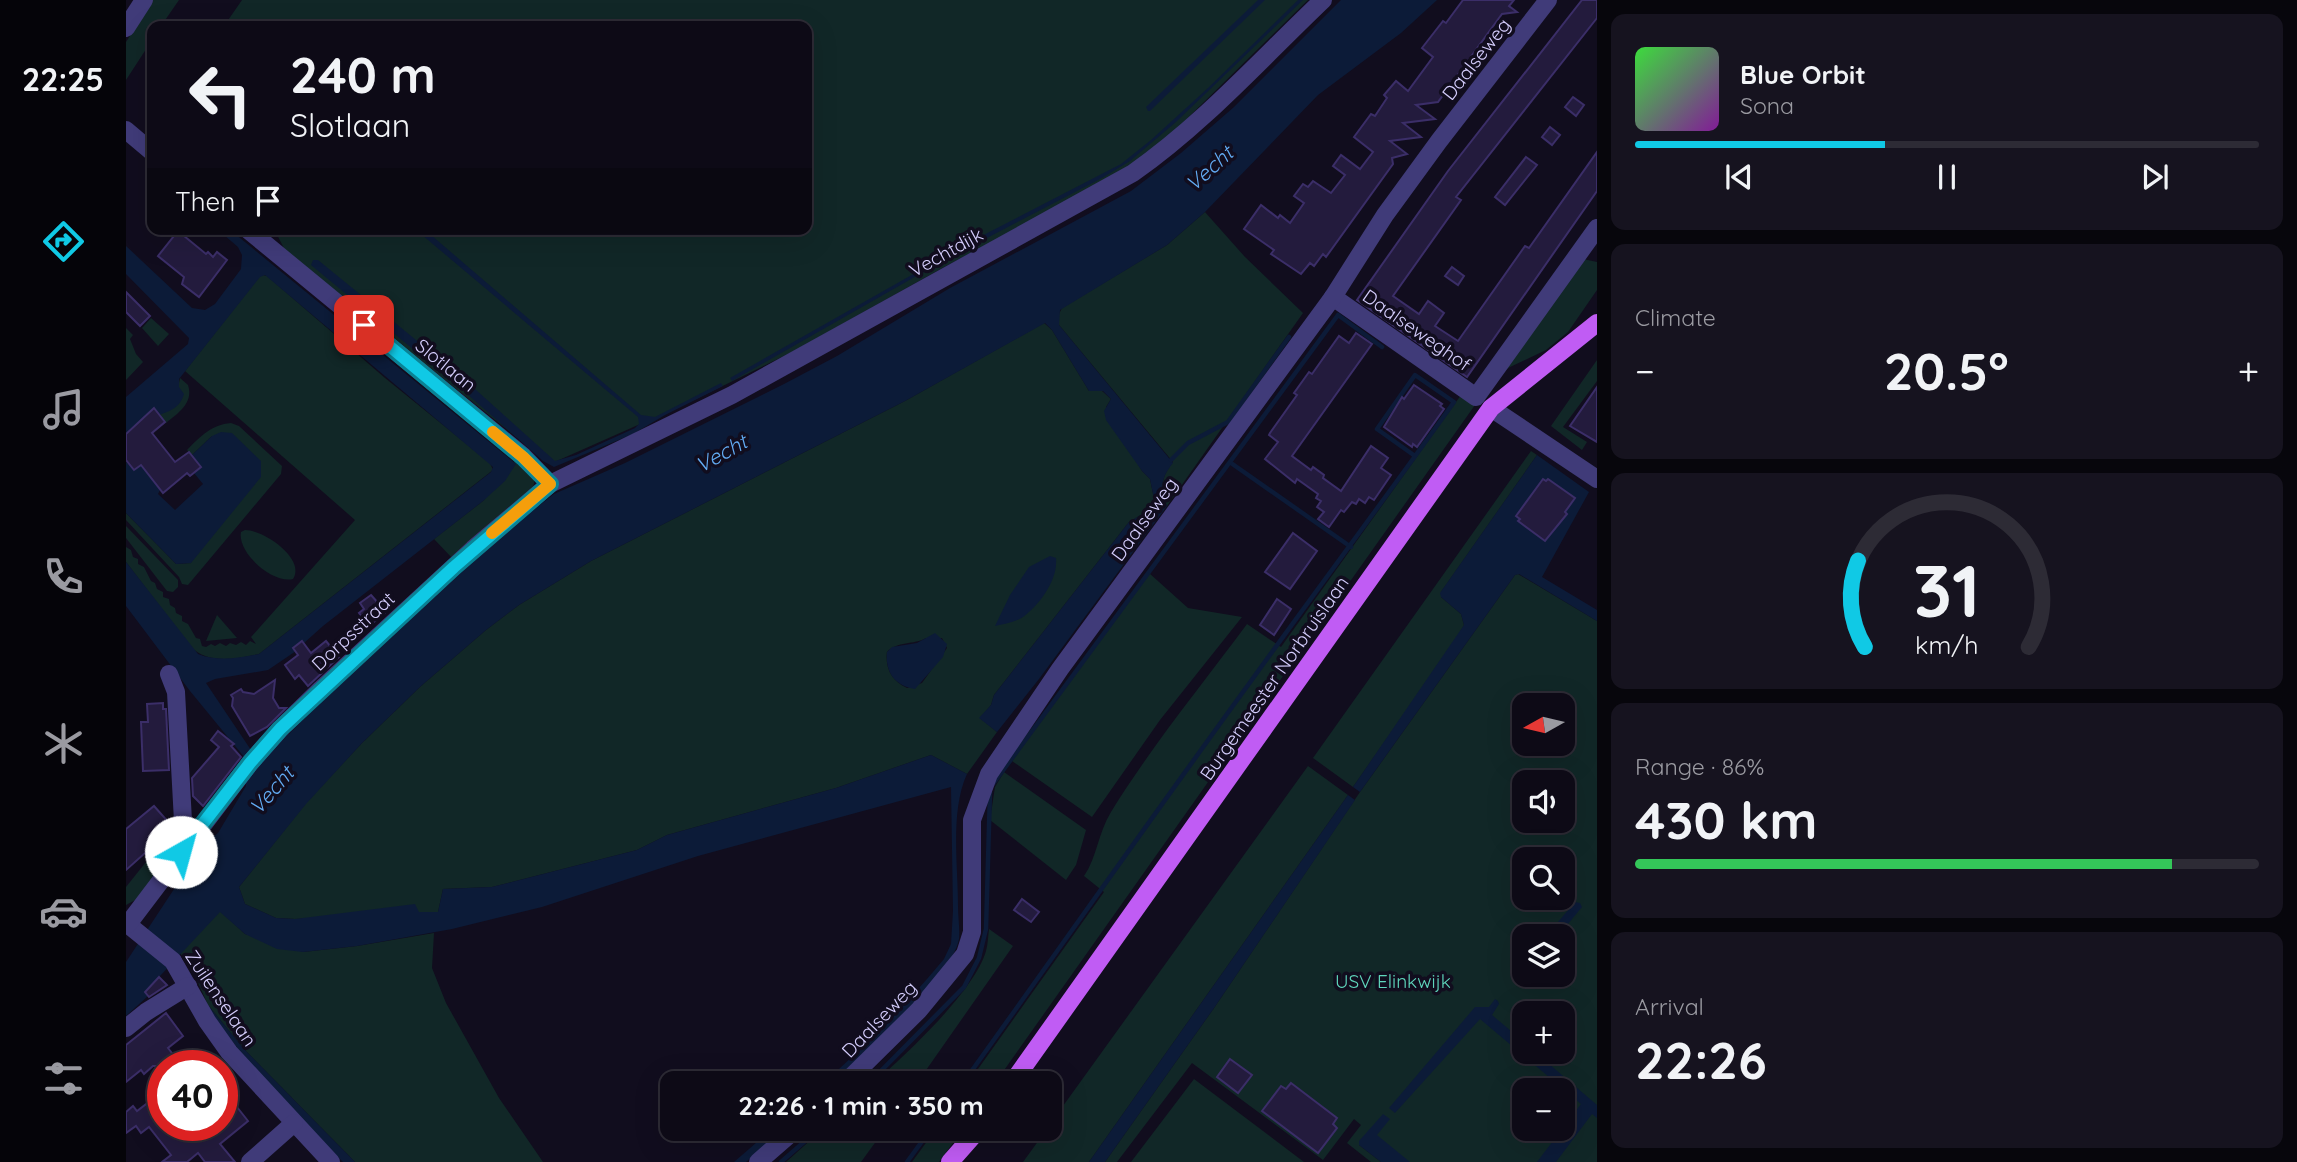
<!DOCTYPE html>
<html lang="en">
<head>
<meta charset="utf-8">
<style>
	body { margin:0; font-family:Quicksand,sans-serif; background:#16131f; color:#f1f3f6; height:100vh; display:flex; flex-direction:column; font-size:26px; white-space:nowrap }
	* { box-sizing:border-box; margin:0 }
	p { font-size:23px; color:#9a9aa1 }
	.icon { flex:none; width:38px; height:38px; fill:none; stroke:currentColor; stroke-width:2; stroke-linecap:round; stroke-linejoin:round }
	.map { position:relative; flex:1; overflow:hidden }
	.details { display:flex; flex-direction:column; gap:14px; padding:14px; background:#07060c; width:700px }
	.details>* { flex:none }
	.hud { position:absolute; left:21px; top:21px; width:665px; height:214px; border-radius:14px; box-shadow:0 7px 28px #0002,0 0 0 2px #2d2b35; background:#0d0a16; color:#f1f3f6; overflow:hidden }
	.needle { width:46px; rotate:262deg }
	.controls { position:absolute; left:1386px; top:693px; display:grid; gap:14px }
	.controls a { display:grid; place-items:center; width:63px; height:63px; border-radius:14px; background:#0d0a16; box-shadow:0 7px 28px #0002,0 0 0 2px #2d2b35; font-size:35px }
	.speed { position:absolute; left:21px; top:1050px; display:flex; gap:14px; font-size:35px; font-weight:700; text-align:center }
	.speed>* { display:grid; place-content:center; width:91px; height:91px; border-radius:50%; background:#0d0a16; box-shadow:0 7px 28px #0002,0 0 0 2px #2d2b35; line-height:1 }
	.speed .limit { border:10px solid #d22; background:#fff; color:#111 }
	.pin { position:absolute; display:grid; place-items:center; width:60px; height:60px; color:#fff; margin:-30px; border-radius:14px; box-shadow:0 4px 10px #0006 }
	.me { position:absolute; width:77px; margin:-38px; rotate:38deg; stroke-linejoin:round; filter:drop-shadow(0 0 5px #0008) }
	.turn { display:flex; align-items:center; gap:24px; height:147px; padding:0 28px; font-size:32px }
	.turn .icon { width:91px; height:91px; stroke-width:2.5 }
	.turn b { display:block; font-size:49px; line-height:60px }
	.then { display:flex; align-items:center; height:66px; padding:0 28px; background:#0003; gap:14px; font-size:26px }
	.big { font-size:52px; font-weight:700; line-height:1.1 }
	.details .widget { flex:1; display:flex; flex-direction:column; justify-content:center; gap:10px; min-width:0; padding:0 24px; border-radius:14px; background:#16131f }
	.details .dial { align-items:center; gap:0 }
	.dial svg { height:182px; overflow:visible; fill:none; stroke:#2d2b35; stroke-width:7; stroke-linecap:round; text-anchor:middle }
	.dial text { fill:#f1f3f6; stroke:none }
	.song { display:flex; align-items:center; gap:21px }
	.cover { width:84px; height:84px; border-radius:10px; background:linear-gradient(135deg,hsl(120 70% 55%),hsl(290 70% 35%)) }
	.played { height:7px; border-radius:4px; background:linear-gradient(90deg,#10c9e5 40%,#2d2b35 40%) }
	.keys { display:flex; justify-content:space-around; direction:ltr }
	.heat { display:flex; justify-content:space-between; align-items:center; font-size:38px; direction:ltr }
	.charge { height:10px; border-radius:5px; background:linear-gradient(90deg,#34c759 86%,#2d2b35 0) }
	.trip { position:absolute; left:534px; top:1071px; width:402px; height:70px; border-radius:14px; background:#0d0a16; box-shadow:0 7px 28px #0002,0 0 0 2px #2d2b35; font-weight:700; line-height:70px; text-align:center }
	main { display:flex; flex:1; min-height:0 }
	.tab-bar { display:flex; flex-direction:column; width:126px; justify-content:space-around; align-items:center; background:#050409; color:#9a9aa1 }
	.tab-bar .icon { width:49px; height:49px }
	.tab-bar .on { color:#10c9e5 }
	.tab-bar b { font-size:32px; color:#f1f3f6 }
	.map>svg:first-child { display:block }
</style>
</head>
<body>
<main>
<nav class="tab-bar">
<b>22:25</b>
<svg class="icon on" aria-label="directions" viewBox="0 0 24 24"><path d="M12 3l9 9-9 9-9-9zM9 14v-3h6M13 9l2 2-2 2"/></svg>
<svg class="icon" aria-label="music" viewBox="0 0 24 24"><path d="M9 18V5l10-2v13"/><circle cx="6" cy="18" r="3"/><circle cx="16" cy="16" r="3"/></svg>
<svg class="icon" aria-label="phone" viewBox="0 0 24 24"><path d="M5 4h4l2 5-3 2q2 4 5 5l2-3 5 2v4C11 20 4 13 5 4z"/></svg>
<svg class="icon" aria-label="climate" viewBox="0 0 24 24"><path d="M12 3v18M4 7l16 10M4 17L20 7"/></svg>
<svg class="icon" aria-label="car" viewBox="0 0 24 24"><path d="M5 17H2v-5l4-1 3-4h7l3 4 3 1v5h-3M9 17h6M6 11h13"/><circle cx="7" cy="17" r="2"/><circle cx="17" cy="17" r="2"/></svg>
<svg class="icon" aria-label="filters" viewBox="0 0 24 24"><path d="M4 7h16M4 17h16"/><circle cx="9" cy="7" r="2"/><circle cx="15" cy="17" r="2"/></svg>
</nav>
<div class="map">
<svg width="1471" height="1162" viewBox="0 0 1471 1162">
	<rect width="100%" height="100%" fill="#110d1e"/>
	<g fill="#112727" fill-rule="evenodd">
		<path d="M27,0H53L35,26H26V40L0,80V42Z"/>
		<path d="M116,0H1182L1024,155L1000,172L820,266L668,351L566,401L424,464L161,254L148,229H681V26H98Z"/>
		<path d="M1079,212L1119,257L1177,313L1041,506C1032,490 1036,476 1047,462L933,325L932,316L936,308L1041,245Z"/>
		<path d="M1457,259L1471,262V290L1442,332L1420,350L1384,367L1372,375Z"/>
		<path d="M137,275L141,276L259,378L364,463L367,470L133,654C110,659 82,665 64,646L0,562V547L5,550L7,557L12,559V564L18,567L25,581L29,583L31,589L37,592V597L43,599L44,605L49,608L50,613L56,616V621L62,624L70,638L74,639L76,646L80,647L85,644L89,646L94,643L100,646L104,643L110,645L115,642L120,645L124,641L130,644L125,637L229,520L59,371L134,276Z"/>
		<path d="M25,318L43,334L32,346L16,328Z"/>
		<path d="M918,323L926,330L963,391H976L985,399L980,407L1016,471L1024,479L1029,503L1015,515L1003,522L868,695L865,705L854,718L871,732L841,774L805,755L710,788L541,835L511,850L366,887L317,889L312,912L169,919L150,918L119,904L113,887L180,803L236,743L295,686L360,630L393,605L465,561L779,401ZM800,638H816L821,648L796,683L781,688C766,681 759,669 761,652C771,641 788,645 800,638Z"/>
		<path d="M0,328L7,335L4,339L10,354L17,362L0,380Z"/>
		<path d="M1471,360V381L1437,427L1461,442L1456,450L1425,426Z"/>
		<path d="M54,378L62,385C68,403 52,413 40,423L33,415C45,409 52,390 54,378Z"/>
		<path d="M1335,395L1349,405L869,1083H842L978,892L958,876C971,857 972,833 985,812C1025,747 1075,686 1121,624L1155,647Z"/>
		<path d="M105,423L113,426L156,466L155,474L62,585L56,584L53,577L0,520V513L50,564L65,563L86,436L66,455L61,450C76,435 85,425 105,423Z"/>
		<path d="M1405,451L1411,455L1315,592V597L1335,614L1338,625L1334,634L1227,787L1187,758Z"/>
		<path d="M388,454L409,477L407,489L326,558L308,539L357,501L389,461L383,457Z"/>
		<path d="M0,526L52,580V587L47,592L41,591L0,538Z"/>
		<path d="M119,530C138,530 180,559 167,579C147,584 111,553 115,532Z"/>
		<path d="M1023,573L1062,608L1116,617L1034,720L966,817L886,761Z"/>
		<path d="M1392,574L1471,621V1162H1283L1233,1141V1145L1255,1162H1245L1221,1143L1235,1125L1228,1119L1197,1160L1066,1063L991,1162H979L1088,1008L1234,792L1389,575ZM1398,705H1437V744H1398ZM1398,782H1437V821H1398ZM1398,859H1437V898H1398ZM1398,936H1437V975H1398ZM1398,1013H1437V1052H1398ZM1398,1090H1437V1129H1398Z"/>
		<path d="M91,615L111,638L80,641Z"/>
		<path d="M1182,766L1222,795L963,1162H897L921,1129H924V1124Z"/>
		<path d="M878,772L960,830L950,865L940,880L864,820L869,787Z"/>
		<path d="M52,822L45,858L13,898L0,905V887Z"/>
		<path d="M94,911L119,934L177,952L231,946L308,933L306,968L320,1003L373,1098L417,1162H229L117,1048L82,1005L66,969L54,953Z"/>
		<path d="M863,929L887,946L791,1083H748C780,1054 848,992 860,951C862,944 862,936 863,929Z"/>
		<path d="M1068,1079L1178,1162H1005Z"/>
		<path d="M697,1129H759L735,1162H660Z"/>
		<path d="M810,1129H837L813,1162H786Z"/>
	</g>
	<g fill="#0c1b38">
		<path d="M1132,0H1139L1024,111H1022L1020,107Z"/>
		<path d="M1172,0H1177L1050,122L1004,161L976,178L815,262L606,381L604,378L844,242L995,164L1025,140L1082,88Z"/>
		<path d="M1215,0H1311L1275,33L1192,95L1079,212L1041,245L934,310L933,325L1047,463C1036,476 1032,490 1041,506L913,679L871,732L853,718L865,705L868,695L1003,522L1015,515L1029,503L1024,479L1016,471L980,420L978,411L985,399L977,391H963L926,330L919,323L779,401L465,561L393,605L360,630L295,686L236,743L180,804L113,887L119,904L150,918L169,919L289,904L293,912H312L317,889L366,887L511,850L541,835L710,788L805,755L841,774C824,811 832,865 832,906C832,917 834,929 833,939C826,977 737,1054 707,1083H698L758,1027L801,979L818,959L825,944L827,911L825,787L572,856L416,907L326,929L231,946L177,952L151,949L119,934L94,912L19,992L22,996L0,1016V962L77,845L92,833L120,786L119,781L128,769L64,691L0,606V562L72,654C92,662 113,658 133,654L365,472L367,467L139,275L134,277L53,379V387L58,394C54,408 44,411 33,415L28,409L0,434V397L62,344L63,338L0,274V246L66,308L79,310L89,304L115,269L116,255L112,247L91,229H103L390,464L379,481L357,501L197,626L178,643L175,641L167,647L170,651L142,670L89,679L80,683L133,762L158,734H163L192,703L322,583L392,522L428,494L499,463L658,384L711,356L824,288L1005,191L1055,153L1108,107Z"/>
		<path d="M289,229H298L515,415L529,417L595,383L597,386L539,415L507,434L428,467L417,461L340,393L185,265L187,260H192L339,380L429,461L450,455L509,428L513,424L512,417Z"/>
		<path d="M95,432L106,433L135,461V477L65,563L50,564L0,513V462L3,465H15L34,490L32,494L49,510L77,484L68,473L75,467L66,455L86,436Z"/>
		<path d="M1411,455L1463,492L1416,577L1471,610V621L1393,574L1389,575L1234,792L1227,787L1338,625L1335,614L1315,597L1314,593Z"/>
		<path d="M924,556L930,558C932,580 914,604 897,617C890,622 878,624 869,626L884,595L903,567Z"/>
		<path d="M809,633L821,644L817,657L789,689C769,686 759,672 761,652L766,647L791,643Z"/>
		<path d="M1222,795L1229,800L1088,1008L979,1162H963Z"/>
		<path d="M1449,902L1454,903L1456,907L1432,936H1420Z"/>
		<path d="M1369,999L1372,1001L1373,1004L1366,1015L1398,1042V1052H1409L1471,1105V1118L1466,1114L1430,1162H1411L1455,1104L1354,1019L1269,1113L1263,1108L1349,1007H1363Z"/>
		<path d="M82,1005L117,1048L229,1162H217C167,1114 121,1065 82,1008Z"/>
		<path d="M1257,1114L1264,1119L1251,1135L1284,1162H1255L1233,1145V1141Z"/>
		<path d="M646,1129H658L620,1162H608Z"/>
	</g>
	<g fill="none" stroke-linecap="round" stroke-linejoin="round">
		<g stroke="#0c1b38" stroke-width="4.5">
			<path d="M1045,460L1062,443L1102,422L1163,337"/>
			<path d="M1105,463L1225,547"/>
			<path d="M867,784L1212,315L1256,347"/>
			<path d="M743,1083L838,987L853,958L860,929L864,792"/>
			<path d="M837,1083C933,949 1028,814 1125,681C1192,588 1261,496 1328,402L1289,375L1251,429L1289,456"/>
			<path d="M655,1162L693,1129"/>
			<path d="M781,1162L805,1129"/>
		</g>
	</g>
	<g fill="#231b3d" stroke="#3b2e68" stroke-width="2">
		<path d="M1337,0H1388L1383,6L1391,12L1376,14L1312,102L1290,105L1309,119L1277,123L1295,137L1264,141L1281,154L1266,158L1267,164L1200,257L1197,254L1188,266L1184,263L1175,274L1145,254L1148,250L1118,229L1135,205L1152,218L1154,215L1164,223L1178,203L1168,196L1177,184L1182,187L1187,181L1205,193L1219,175L1207,166L1215,155L1234,169L1247,152L1228,137L1245,114L1249,116L1261,98L1258,95L1270,81L1282,91L1307,57L1296,48L1317,21L1320,23Z"/>
		<path d="M1456,0H1471V18L1330,197L1335,200L1267,296L1293,314L1302,301L1318,313L1309,326L1332,341L1399,246L1403,248L1471,152V191L1341,377L1231,300L1322,171Z"/>
		<path d="M1447,97L1458,105L1450,116L1439,107Z"/>
		<path d="M1424,127L1434,135L1426,145L1416,137Z"/>
		<path d="M1400,157L1411,165L1379,205L1369,197Z"/>
		<path d="M52,231L80,254L82,252L87,257L91,252L101,260L73,297L56,284L58,277L32,256Z"/>
		<path d="M1326,267L1338,276L1332,285L1319,276Z"/>
		<path d="M0,292L24,316L14,326L0,312Z"/>
		<path d="M1230,333L1246,344L1166,456L1185,470L1187,467L1198,475L1197,478L1215,491L1245,446L1262,458L1255,468L1265,475L1248,500L1243,497L1239,503L1233,499L1230,504L1226,502L1218,512L1215,510L1203,527L1192,519L1198,512L1191,507L1195,501L1190,498L1192,494L1171,479L1169,483L1139,459L1152,442L1143,435L1144,433L1171,395L1168,393L1183,372L1186,374L1213,336L1223,343Z"/>
		<path d="M1288,385L1316,404L1314,406L1318,409L1291,447L1287,444L1286,447L1258,427L1276,397L1278,399Z"/>
		<path d="M1471,387V442L1444,426Z"/>
		<path d="M28,408L39,422L26,433L49,462L63,452L75,467L64,476L61,473L37,493L15,465L8,470L0,460V434Z"/>
		<path d="M1417,479L1420,481L1422,479L1449,498L1439,512L1441,514L1419,541L1392,521L1394,519L1390,516Z"/>
		<path d="M1167,533L1191,551L1164,589L1139,572Z"/>
		<path d="M245,595L260,612L243,626L233,613L238,609L234,603Z"/>
		<path d="M1151,599L1165,609L1148,635L1134,625Z"/>
		<path d="M176,641L185,653L200,641L213,657L182,686L173,675L169,679L159,665L172,655L167,648Z"/>
		<path d="M149,680L147,698L153,708H160L141,727L124,736L106,706L107,698L105,695L115,689L117,692L128,694Z"/>
		<path d="M37,703V709H40L43,770L17,771L15,722H22L21,704Z"/>
		<path d="M92,731L108,744L105,746L115,757L77,806L67,796L66,778L93,747L85,740Z"/>
		<path d="M28,806L45,825L38,836L0,870V829Z"/>
		<path d="M896,899L913,912L905,922L888,910Z"/>
		<path d="M33,977L41,985L23,997L19,992Z"/>
		<path d="M40,1013L57,1036L42,1048L56,1066H27L18,1074L15,1070L0,1082V1045Z"/>
		<path d="M1104,1059L1126,1075L1112,1093L1091,1077Z"/>
		<path d="M1165,1083L1211,1118L1207,1124L1211,1128L1192,1153L1136,1111L1155,1086L1160,1089Z"/>
		<path d="M96,1088L122,1121L94,1144L109,1162H79L72,1153L61,1162H36L45,1155L23,1127L15,1133L10,1126L0,1133V1112L7,1106L11,1111L37,1091V1125H96Z"/>
	</g>
	<g fill="none" stroke-linecap="round" stroke-linejoin="round">
		<g stroke="#403b79" stroke-width="18">
			<path d="M0,28L18,0"/>
			<path d="M0,130L26,152"/>
			<path d="M121,229L397,456L424,484"/>
			<path d="M1207,297L1350,397L1471,228"/>
			<path d="M1365,408L1471,479"/>
			<path d="M43,674L50,692L57,821L55,852"/>
			<path d="M0,923L47,961L81,1021L103,1052L205,1162"/>
			<path d="M2,924L124,763L154,729L195,689L347,549L424,484L606,395L1007,173C1077,124 1135,59 1197,0"/>
			<path d="M0,1028L20,1012L62,986"/>
			<path d="M719,1083L793,1010L839,954L846,932V820L863,774L934,669L1207,297L1259,215L1313,141L1422,0"/>
			<path d="M124,1162L168,1123"/>
			<path d="M632,1162L670,1129"/>
		</g>
		<g stroke="#c05cf4" stroke-width="18">
			<path d="M886,1083L1365,408L1471,323"/>
			<path d="M824,1162L853,1129"/>
		</g>
	</g>
	<g fill="none" stroke-linecap="round" stroke-linejoin="round">
		<defs>
			<path id="route" d="M55,852L124,763L154,729L328,567L424,484L397,457L238,325"/>
		</defs>
		<use href="#route" stroke="#0a8395" stroke-width="18"/>
		<use href="#route" stroke="#10c9e5" stroke-width="12"/>
		<path stroke="#f59e0b" stroke-width="12" d="M366,533L424,484L397,457L367,432"/>
	</g>
	<g text-anchor="middle" dominant-baseline="central" stroke-width="7" stroke-linejoin="round" paint-order="stroke">
		<g font-size="19" fill="#d4cdfc" stroke="#110d1e">
			<text transform="translate(1350 59) rotate(-52)">Daalseweg</text>
			<text transform="translate(820 252) rotate(-29)">Vechtdijk</text>
			<text transform="translate(1291 330) rotate(35)">Daalseweghof</text>
			<text transform="translate(320 365) rotate(39)">Slotlaan</text>
			<text transform="translate(1018 519) rotate(-54)">Daalseweg</text>
			<text transform="translate(227 631) rotate(-43)">Dorpsstraat</text>
			<text transform="translate(1148 678) rotate(-55)">Burgemeester Norbruislaan</text>
			<text transform="translate(95 998) rotate(56)">Zuilenselaan</text>
			<text transform="translate(753 1019) rotate(-46)">Daalseweg</text>
		</g>
		<g font-size="19" fill="#5fd6bc" stroke="#110d1e">
			<text x="1267" y="981">USV Elinkwijk</text>
		</g>
		<g font-size="21" font-style="italic" fill="#63acf4" stroke="#110d1e">
			<text transform="translate(1083 168) rotate(-42)">Vecht</text>
			<text transform="translate(595 453) rotate(-29)">Vecht</text>
			<text transform="translate(145 790) rotate(-49)">Vecht</text>
		</g>
	</g>
</svg>
<div class="controls">
<a><svg class="needle" viewBox="-14 -14 28 28"><path d="M0-13l5 13h-10z" fill="#e53935"/><path d="M0 13l5-13h-10z" fill="#9a9aa1"/></svg></a>
<a><svg class="icon" aria-label="sound" viewBox="0 0 24 24"><path d="M4 9h4l5-4v14l-5-4H4zM17 9q2 3 0 6"/></svg></a>
<a><svg class="icon" aria-label="search" viewBox="0 0 24 24"><circle cx="10" cy="10" r="6"/><path d="M15 15l6 6"/></svg></a>
<a><svg class="icon" aria-label="layers" viewBox="0 0 24 24"><path d="M12 4l9 5-9 5-9-5zM3 14l9 5 9-5"/></svg></a>
<a>+</a>
<a>−</a>
</div>
<div class="speed"><div class="limit">40</div></div>
<div class="pin" style="left:238px;top:325px;background:#d93025"><svg class="icon" aria-label="arrive" viewBox="0 0 24 24"><path d="M6 21V4h12l-3 4 3 4H6"/></svg></div>
<svg class="me" style="left:55px;top:852px" viewBox="-20 -20 40 40"><circle r="19" fill="#fff"/><path d="M0-13L10 11 0 6-10 11z" fill="#10c9e5"/></svg>
<div class="trip">22:26 · 1 min · 350 m</div>
<div class="hud">
<div class="turn"><svg class="icon" aria-label="left" viewBox="0 0 24 24"><path d="M17 20v-9H6M10 6l-5 5 5 5"/></svg><div><b>240 m</b>Slotlaan</div></div>
<div class="then">Then<svg class="icon" aria-label="arrive" viewBox="0 0 24 24"><path d="M6 21V4h12l-3 4 3 4H6"/></svg></div>
</div>
</div>
<section class="details">
<div class="widget">
<div class="song"><i class="cover"></i><div><b>Blue Orbit</b><p>Sona</p></div></div>
<div class="played"></div>
<div class="keys"><svg class="icon" aria-label="previous" viewBox="0 0 24 24"><path d="M18 5L8 12l10 7zM5 5v14"/></svg><svg class="icon" aria-label="pause" viewBox="0 0 24 24"><path d="M8 5v14M16 5v14"/></svg><svg class="icon" aria-label="next" viewBox="0 0 24 24"><path d="M6 5l10 7-10 7zM19 5v14"/></svg></div>
</div>
<div class="widget"><p>Climate</p>
<div class="heat"><a>−</a><b class="big">20.5°</b><a>+</a></div>
</div>
<div class="widget dial"><svg viewBox="0 0 100 80">
<path d="M14 69A42 42 0 1 1 86 69"/>
<path d="M14 69A42 42 0 0 1 11 31" stroke="#10c9e5"/>
<text x="50" y="56" font-size="32" font-weight="700">31</text>
<text x="50" y="72" font-size="11">km/h</text>
</svg></div>
<div class="widget"><p>Range · 86%</p><b class="big">430 km</b><div class="charge"></div></div>
<div class="widget"><p>Arrival</p><b class="big">22:26</b></div>
</section>
</main>
</body>
</html>
